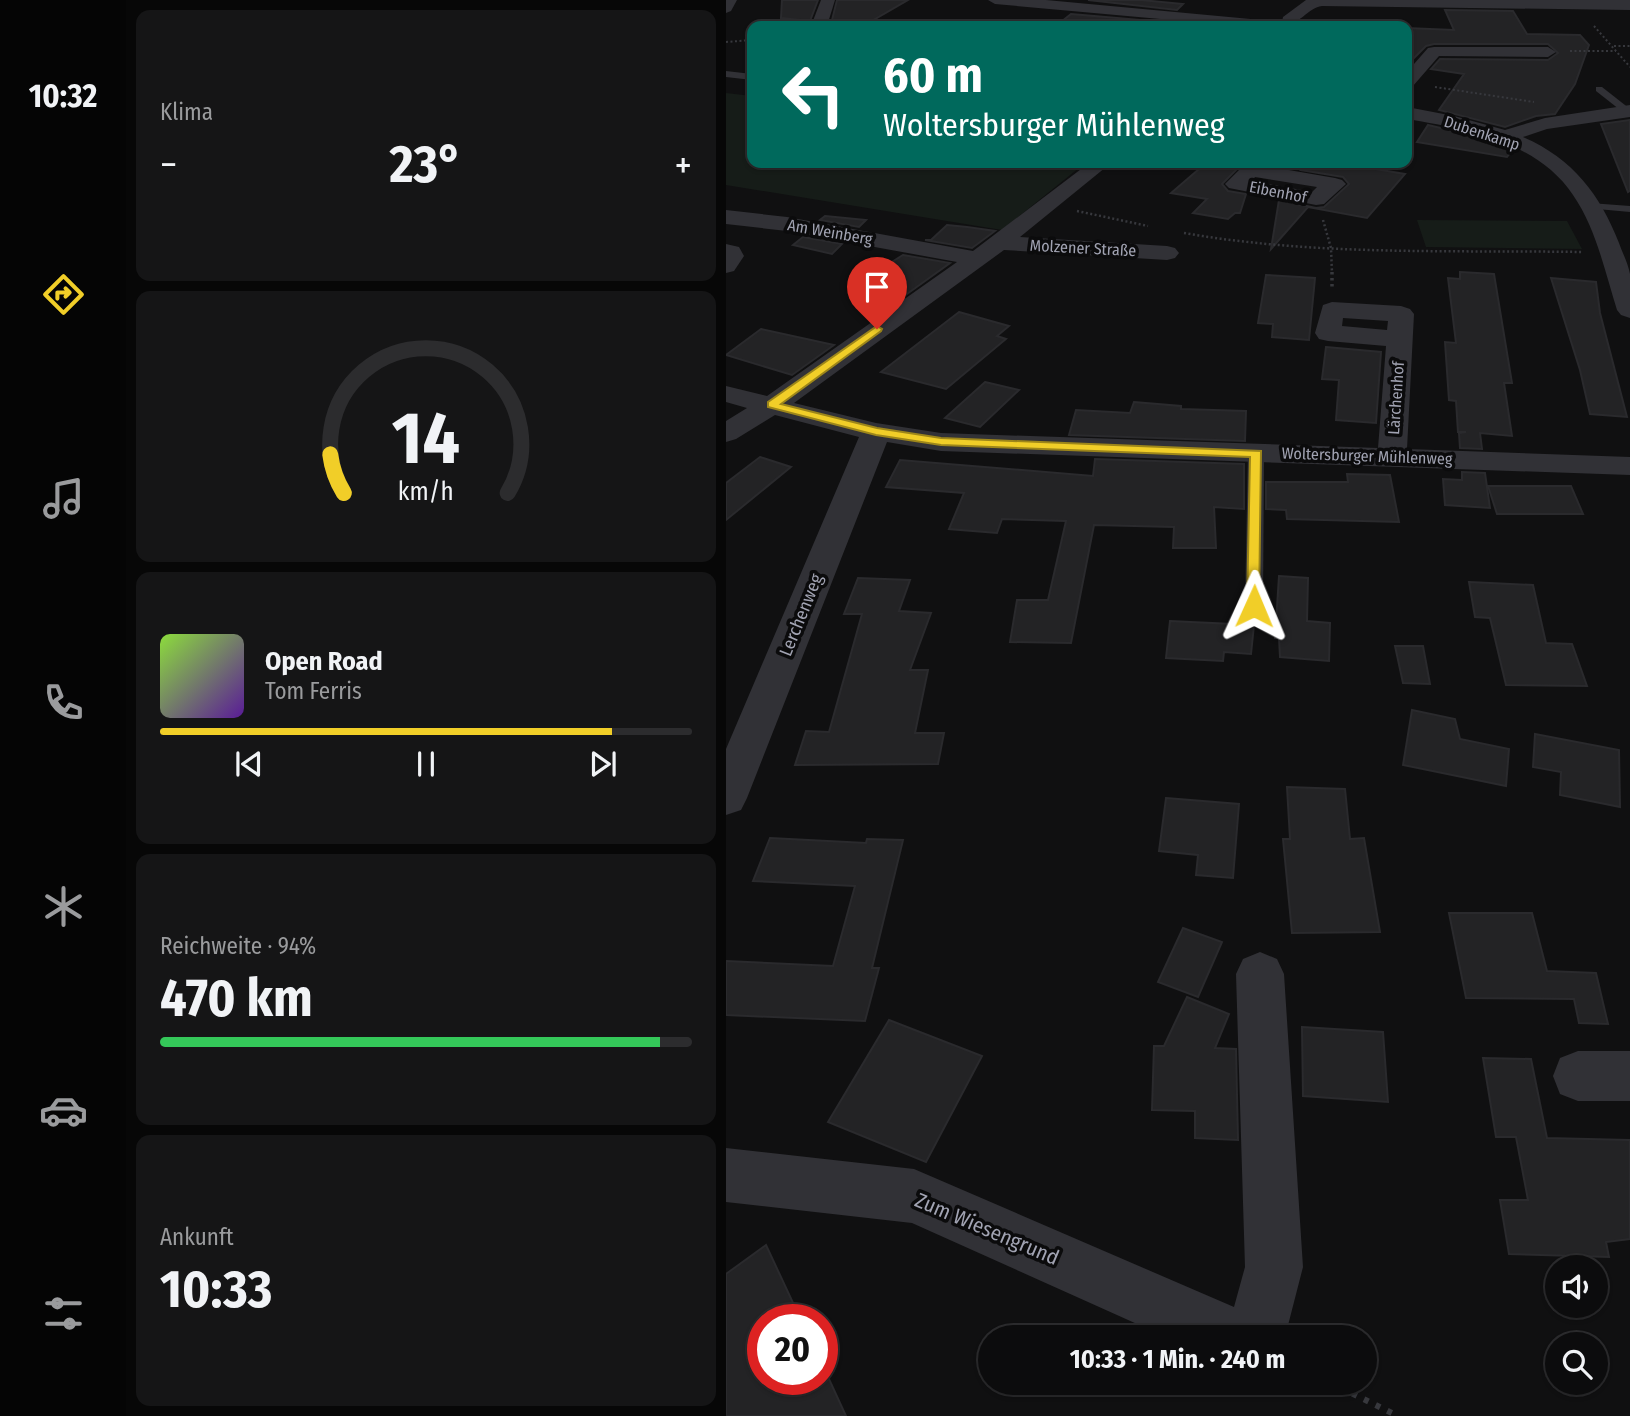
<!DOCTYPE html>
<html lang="de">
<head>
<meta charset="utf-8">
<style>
	body { margin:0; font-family:"Fira Sans Condensed",sans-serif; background:#151516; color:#f1f3f6; height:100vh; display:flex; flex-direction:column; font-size:26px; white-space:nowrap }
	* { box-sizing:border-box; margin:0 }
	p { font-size:23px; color:#9a9b9d }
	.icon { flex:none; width:38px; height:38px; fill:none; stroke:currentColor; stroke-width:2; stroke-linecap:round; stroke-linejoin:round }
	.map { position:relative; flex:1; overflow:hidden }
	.sheet { display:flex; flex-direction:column; gap:10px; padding:10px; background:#070707; width:600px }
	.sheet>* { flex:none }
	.guide { position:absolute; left:21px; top:21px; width:665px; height:147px; border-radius:14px; box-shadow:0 2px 5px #0004,0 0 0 2px #2c2c2e; background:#00695c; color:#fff; overflow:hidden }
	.buttons { position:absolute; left:819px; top:1255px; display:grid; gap:14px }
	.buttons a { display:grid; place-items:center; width:63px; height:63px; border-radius:50%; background:#0c0c0d; box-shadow:0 2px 5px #0004,0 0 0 2px #2c2c2e; font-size:35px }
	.speed { position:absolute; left:21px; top:1304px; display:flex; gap:14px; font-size:35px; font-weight:700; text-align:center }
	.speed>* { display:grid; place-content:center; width:91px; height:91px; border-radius:50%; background:#0c0c0d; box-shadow:0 2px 5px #0004,0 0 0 2px #2c2c2e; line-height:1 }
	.speed .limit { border:10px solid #d22; background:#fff; color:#111 }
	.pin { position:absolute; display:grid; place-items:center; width:60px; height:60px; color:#fff; margin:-72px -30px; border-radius:50% 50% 50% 0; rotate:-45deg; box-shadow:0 0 7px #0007 }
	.pin .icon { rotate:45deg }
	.me { position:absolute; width:77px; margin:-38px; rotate:1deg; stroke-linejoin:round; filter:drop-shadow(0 0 5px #0008) }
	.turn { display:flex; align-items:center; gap:24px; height:147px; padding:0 21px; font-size:32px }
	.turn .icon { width:91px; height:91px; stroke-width:2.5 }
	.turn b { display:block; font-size:49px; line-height:60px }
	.big { font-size:52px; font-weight:700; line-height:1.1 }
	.sheet .tile { flex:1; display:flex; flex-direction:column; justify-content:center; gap:10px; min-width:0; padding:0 24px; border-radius:14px; background:#151516 }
	.sheet .dial { align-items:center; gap:0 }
	.dial svg { height:182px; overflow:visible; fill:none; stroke:#2c2c2e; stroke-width:7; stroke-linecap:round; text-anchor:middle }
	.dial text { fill:#f1f3f6; stroke:none }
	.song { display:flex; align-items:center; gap:21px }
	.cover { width:84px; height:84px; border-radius:10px; background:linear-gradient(135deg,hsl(90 70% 55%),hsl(270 70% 35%)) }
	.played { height:7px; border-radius:4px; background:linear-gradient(90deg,#f1ce28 85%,#2c2c2e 85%) }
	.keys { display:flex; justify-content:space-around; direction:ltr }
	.heat { display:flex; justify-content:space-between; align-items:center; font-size:38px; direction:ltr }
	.charge { height:10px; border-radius:5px; background:linear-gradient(90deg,#34c759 94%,#2c2c2e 0) }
	.trip { position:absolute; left:252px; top:1325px; width:399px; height:70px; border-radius:35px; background:#0c0c0d; box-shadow:0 2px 5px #0004,0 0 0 2px #2c2c2e; font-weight:700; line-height:70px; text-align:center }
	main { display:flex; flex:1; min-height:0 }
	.tab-bar { display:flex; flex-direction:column; width:126px; justify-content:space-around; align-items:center; background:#050505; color:#9a9b9d }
	.tab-bar .icon { width:49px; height:49px }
	.tab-bar .selected { color:#f1ce28 }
	.tab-bar b { font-size:32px; color:#f1f3f6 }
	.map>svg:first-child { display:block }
</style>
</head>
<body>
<main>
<nav class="tab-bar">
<b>10:32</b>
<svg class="icon selected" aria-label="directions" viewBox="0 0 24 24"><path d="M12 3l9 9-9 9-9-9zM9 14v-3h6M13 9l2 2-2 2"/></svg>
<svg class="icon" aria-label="music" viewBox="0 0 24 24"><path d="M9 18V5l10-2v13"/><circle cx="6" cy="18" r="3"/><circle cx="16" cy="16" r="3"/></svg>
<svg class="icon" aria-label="phone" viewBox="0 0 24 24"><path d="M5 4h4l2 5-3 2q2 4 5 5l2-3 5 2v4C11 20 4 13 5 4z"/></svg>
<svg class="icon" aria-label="climate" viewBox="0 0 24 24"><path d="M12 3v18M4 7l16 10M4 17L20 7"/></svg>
<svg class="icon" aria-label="car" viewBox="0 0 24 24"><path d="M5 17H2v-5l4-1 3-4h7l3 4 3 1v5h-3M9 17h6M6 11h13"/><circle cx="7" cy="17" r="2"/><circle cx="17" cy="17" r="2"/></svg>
<svg class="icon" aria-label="filters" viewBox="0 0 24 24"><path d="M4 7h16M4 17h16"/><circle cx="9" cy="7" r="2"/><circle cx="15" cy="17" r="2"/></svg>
</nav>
<section class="sheet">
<div class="tile"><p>Klima</p>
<div class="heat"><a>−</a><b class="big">23°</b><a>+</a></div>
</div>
<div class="tile dial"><svg viewBox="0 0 100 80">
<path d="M14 69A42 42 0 1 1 86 69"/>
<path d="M14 69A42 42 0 0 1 8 52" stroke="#f1ce28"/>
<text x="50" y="56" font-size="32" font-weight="700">14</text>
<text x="50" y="72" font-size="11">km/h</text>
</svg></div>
<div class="tile">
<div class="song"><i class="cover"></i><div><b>Open Road</b><p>Tom Ferris</p></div></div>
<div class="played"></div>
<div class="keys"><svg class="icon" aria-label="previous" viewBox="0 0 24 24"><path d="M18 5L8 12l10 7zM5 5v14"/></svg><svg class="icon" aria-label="pause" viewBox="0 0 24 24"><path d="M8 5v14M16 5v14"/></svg><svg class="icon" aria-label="next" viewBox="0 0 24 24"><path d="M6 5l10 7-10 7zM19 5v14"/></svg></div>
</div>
<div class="tile"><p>Reichweite · 94%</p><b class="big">470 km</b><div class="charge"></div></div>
<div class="tile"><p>Ankunft</p><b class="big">10:33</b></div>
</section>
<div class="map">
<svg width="904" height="1416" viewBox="0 0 904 1416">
	<rect width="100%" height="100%" fill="#101011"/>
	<g fill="#161c18">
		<path d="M0,93L26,96V163H359L276,230L0,185Z"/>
		<path d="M691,220L841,221L856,249L700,247Z"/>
	</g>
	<g fill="#232325" stroke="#2a2a2d" stroke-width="2">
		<path d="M56,0H92L84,21L55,18Z"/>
		<path d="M111,0H182L137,26L105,24Z"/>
		<path d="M362,0H415L457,4L451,10Z"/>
		<path d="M719,10L787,11L801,34L854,35L863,45L849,84L829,114L810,116L779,127L713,110L738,74L705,69L714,59L822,60L832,53L822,44H708L700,46L681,65V28L728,30Z"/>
		<path d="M345,14L438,22L434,26H378L335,22Z"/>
		<path d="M904,120V191L902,192L875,124Z"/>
		<path d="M702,125L749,136L787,149L781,157L691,142Z"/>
		<path d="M480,163H517L496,184L502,191L520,194L514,213H509L502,219L467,213L481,199L445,193Z"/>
		<path d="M582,163H614L679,174L641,218L582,207L545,249L553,200L590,208L598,207L623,184L617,177L575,170Z"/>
		<path d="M99,216L140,220L133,227L94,220Z"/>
		<path d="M221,225L241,227L269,231L246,248L199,240H205Z"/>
		<path d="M77,237L116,244L106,254L67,245Z"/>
		<path d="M177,255L224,263L174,299L128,286Z"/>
		<path d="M734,272L768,274L786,383H778L786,436L754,433L756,449L734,448L733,433L740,432H732L730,401L723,400L719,342L730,343L722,278L734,279Z"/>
		<path d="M540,275L589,278L583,340L546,337L547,324L532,323Z"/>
		<path d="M825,278L870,282L874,313L901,417L864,414L854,370Z"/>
		<path d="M233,312L283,326L271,336L280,339L220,389L155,372Z"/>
		<path d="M35,329L108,345L66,375L0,355Z"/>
		<path d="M600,347L655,352L650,423L610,420L613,380L596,379Z"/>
		<path d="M259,382L293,390L254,427L219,418Z"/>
		<path d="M408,402L455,406V409L520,411L519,441L343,435L350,410L404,413Z"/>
		<path d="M34,457L65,467L0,520V483Z"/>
		<path d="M369,459L518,464V509L488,507L490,548H447L448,527L368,525L345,643L284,642L291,600H322L340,521L276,519L271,533L223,529L238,493L160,487L174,460L367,476Z"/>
		<path d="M736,472L759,473L764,508L719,505L717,479L736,480Z"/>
		<path d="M621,474L664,475L673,522L561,519L560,510L540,509V482H622Z"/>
		<path d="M762,486H845L857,514H771Z"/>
		<path d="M553,576L582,578L581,621L604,623L603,661L554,657L553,638H549Z"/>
		<path d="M132,578L184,580L173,611L205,613L184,670H202L189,733H218L212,764L69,765L80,731L103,732L136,614H118Z"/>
		<path d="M743,582L807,585L820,643L846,644L861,686L780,685L764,618L749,617Z"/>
		<path d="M444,621L528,625L525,654L498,652L497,661L440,658Z"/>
		<path d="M669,646H697L704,684L677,683Z"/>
		<path d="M686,710L729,719L734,739L783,749L780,786L677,765Z"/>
		<path d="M809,734L893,750L894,807L834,795L835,772L807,767Z"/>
		<path d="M561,787L619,789L624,839L638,838L654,932L566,933L557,839H564Z"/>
		<path d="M440,798L513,804L507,878L470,875L472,855L433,851Z"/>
		<path d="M44,838L140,843L141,839L177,840L146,968H153L139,1021L0,1015V961L107,966L129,886L27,881Z"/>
		<path d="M723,913H806L821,971L870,973L882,1024L853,1023L848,999L740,998Z"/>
		<path d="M457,928L496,942L472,997L432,982Z"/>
		<path d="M461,997L503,1014L489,1048L510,1049L512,1140L469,1138V1111L426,1110L428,1046H438Z"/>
		<path d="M163,1020L256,1056L200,1162L102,1122Z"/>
		<path d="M576,1027L657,1032L662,1102L577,1096Z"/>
		<path d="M757,1058L805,1059L821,1138L904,1140V1239L880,1242L883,1257L783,1254L774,1200H802L790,1137H770Z"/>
		<path d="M40,1245L75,1320H37V1379H103L120,1416H0V1274Z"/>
	</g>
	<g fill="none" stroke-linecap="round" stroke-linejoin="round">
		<g stroke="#37383d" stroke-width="2" stroke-dasharray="2 2.5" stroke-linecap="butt">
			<path d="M868,26L904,67"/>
			<path d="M0,42L26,40"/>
			<path d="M888,46H904"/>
			<path d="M844,51H890"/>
			<path d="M709,87L808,102"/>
		</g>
		<g stroke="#37383d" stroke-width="2.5" stroke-dasharray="2 2.5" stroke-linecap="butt">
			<path d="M351,211L422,226"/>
			<path d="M597,220L605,248L606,273"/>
			<path d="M458,233C589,256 725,250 857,252"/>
		</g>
		<path stroke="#37383d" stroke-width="3.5" stroke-dasharray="2.5 3.5" stroke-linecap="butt" d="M606,272V287"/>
		<path stroke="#37383d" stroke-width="6" stroke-dasharray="5 8" stroke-linecap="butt" d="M603,1382L672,1416"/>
		<g fill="#313136" fill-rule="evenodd">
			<path d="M0,71L26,74V80L0,77Z"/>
			<path d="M870,87H876L904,109V113H898L870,91Z"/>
			<path d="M864,203L904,206V212L860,208V204Z"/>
			<path d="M530,448L538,453L537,605L528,611L519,605L522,453Z"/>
		</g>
		<g fill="#313136" fill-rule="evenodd">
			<path d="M0,0H11L5,11L0,13Z"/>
			<path d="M95,0H109L101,26H85Z"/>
			<path d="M262,0H320L556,22L557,17L580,0H904V10L596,6C581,8 574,26 558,23V26H512L269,4Z"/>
			<path d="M708,47H822L830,52L822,57L713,56L687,86L681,87V72L702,48Z"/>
			<path d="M904,105V117L821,129L797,137C846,158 874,194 893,243C896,252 902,263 904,274C904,287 904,304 904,318L895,315L891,310C879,272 870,228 847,195C811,141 740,129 681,119V107L728,116L779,130L819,118Z"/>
			<path d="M363,163H385L294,237L441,246L449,248L453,253L449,258L441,260L278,250L68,403L150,423L215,433L652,448L660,346L602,341L593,339L589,333L597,305L606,302L675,306L684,309L688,314L681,449L904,457V475L215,451L161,442L21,798L15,810L0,815V749L133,437L49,415L10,439L0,442V421L21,408L0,402V386L41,396L231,262L61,231L0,224V210L61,217L247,251ZM617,318L662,321L661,330L616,326Z"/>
			<path d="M520,163H542L540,166L609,178L616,180L620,184L598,204L590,205L503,188L499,184ZM529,177L591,187L586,192L526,181Z"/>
			<path d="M0,244L13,247L18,256L8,271L0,273Z"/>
			<path d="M534,952L551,959L558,974L577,1267L559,1337H440L186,1223L0,1202V1148L188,1169L508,1307L519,1267L510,974L517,959Z"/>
			<path d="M852,1051H904V1101H852L834,1094L827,1076L834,1058Z"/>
		</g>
	</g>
	<path fill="#f1ce28" stroke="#9d861a" stroke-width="2" d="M151,326L156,329L155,331L55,404L151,428L215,438L535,451L533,609L528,610L521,606L524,457L215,445L150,435L42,407V402Z"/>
	<g text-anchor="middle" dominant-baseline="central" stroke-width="7" stroke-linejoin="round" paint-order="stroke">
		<g font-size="16" fill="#a1a3b2" stroke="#0b0b0c">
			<text transform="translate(756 133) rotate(18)">Dubenkamp</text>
			<text transform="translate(552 192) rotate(11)">Eibenhof</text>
			<text transform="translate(104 232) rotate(10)">Am Weinberg</text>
			<text transform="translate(357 248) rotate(3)">Molzener Straße</text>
			<text transform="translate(670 398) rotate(-86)">Lärchenhof</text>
			<text transform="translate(641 456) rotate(2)">Woltersburger Mühlenweg</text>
		</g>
		<g font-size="18" fill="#a1a3b2" stroke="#0b0b0c">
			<text transform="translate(75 615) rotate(-68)">Lerchenweg</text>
		</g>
		<g font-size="21" fill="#a1a3b2" stroke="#0b0b0c">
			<text transform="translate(261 1229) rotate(23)">Zum Wiesengrund</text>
		</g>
	</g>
</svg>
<div class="buttons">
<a><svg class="icon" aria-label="sound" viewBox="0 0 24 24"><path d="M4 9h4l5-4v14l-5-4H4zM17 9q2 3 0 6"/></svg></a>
<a><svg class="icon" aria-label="search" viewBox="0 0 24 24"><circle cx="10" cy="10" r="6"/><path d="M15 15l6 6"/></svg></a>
</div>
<div class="speed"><div class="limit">20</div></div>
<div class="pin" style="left:151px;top:329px;background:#d93025"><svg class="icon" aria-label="arrive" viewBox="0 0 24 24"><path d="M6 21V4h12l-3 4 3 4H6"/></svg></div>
<svg class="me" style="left:528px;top:606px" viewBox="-20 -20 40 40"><path d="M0-17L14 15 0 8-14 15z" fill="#f1ce28" stroke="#fff" stroke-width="4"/></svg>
<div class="trip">10:33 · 1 Min. · 240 m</div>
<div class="guide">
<div class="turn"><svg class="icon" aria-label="left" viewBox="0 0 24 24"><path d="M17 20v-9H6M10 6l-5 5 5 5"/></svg><div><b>60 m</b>Woltersburger Mühlenweg</div></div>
</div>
</div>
</main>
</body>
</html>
